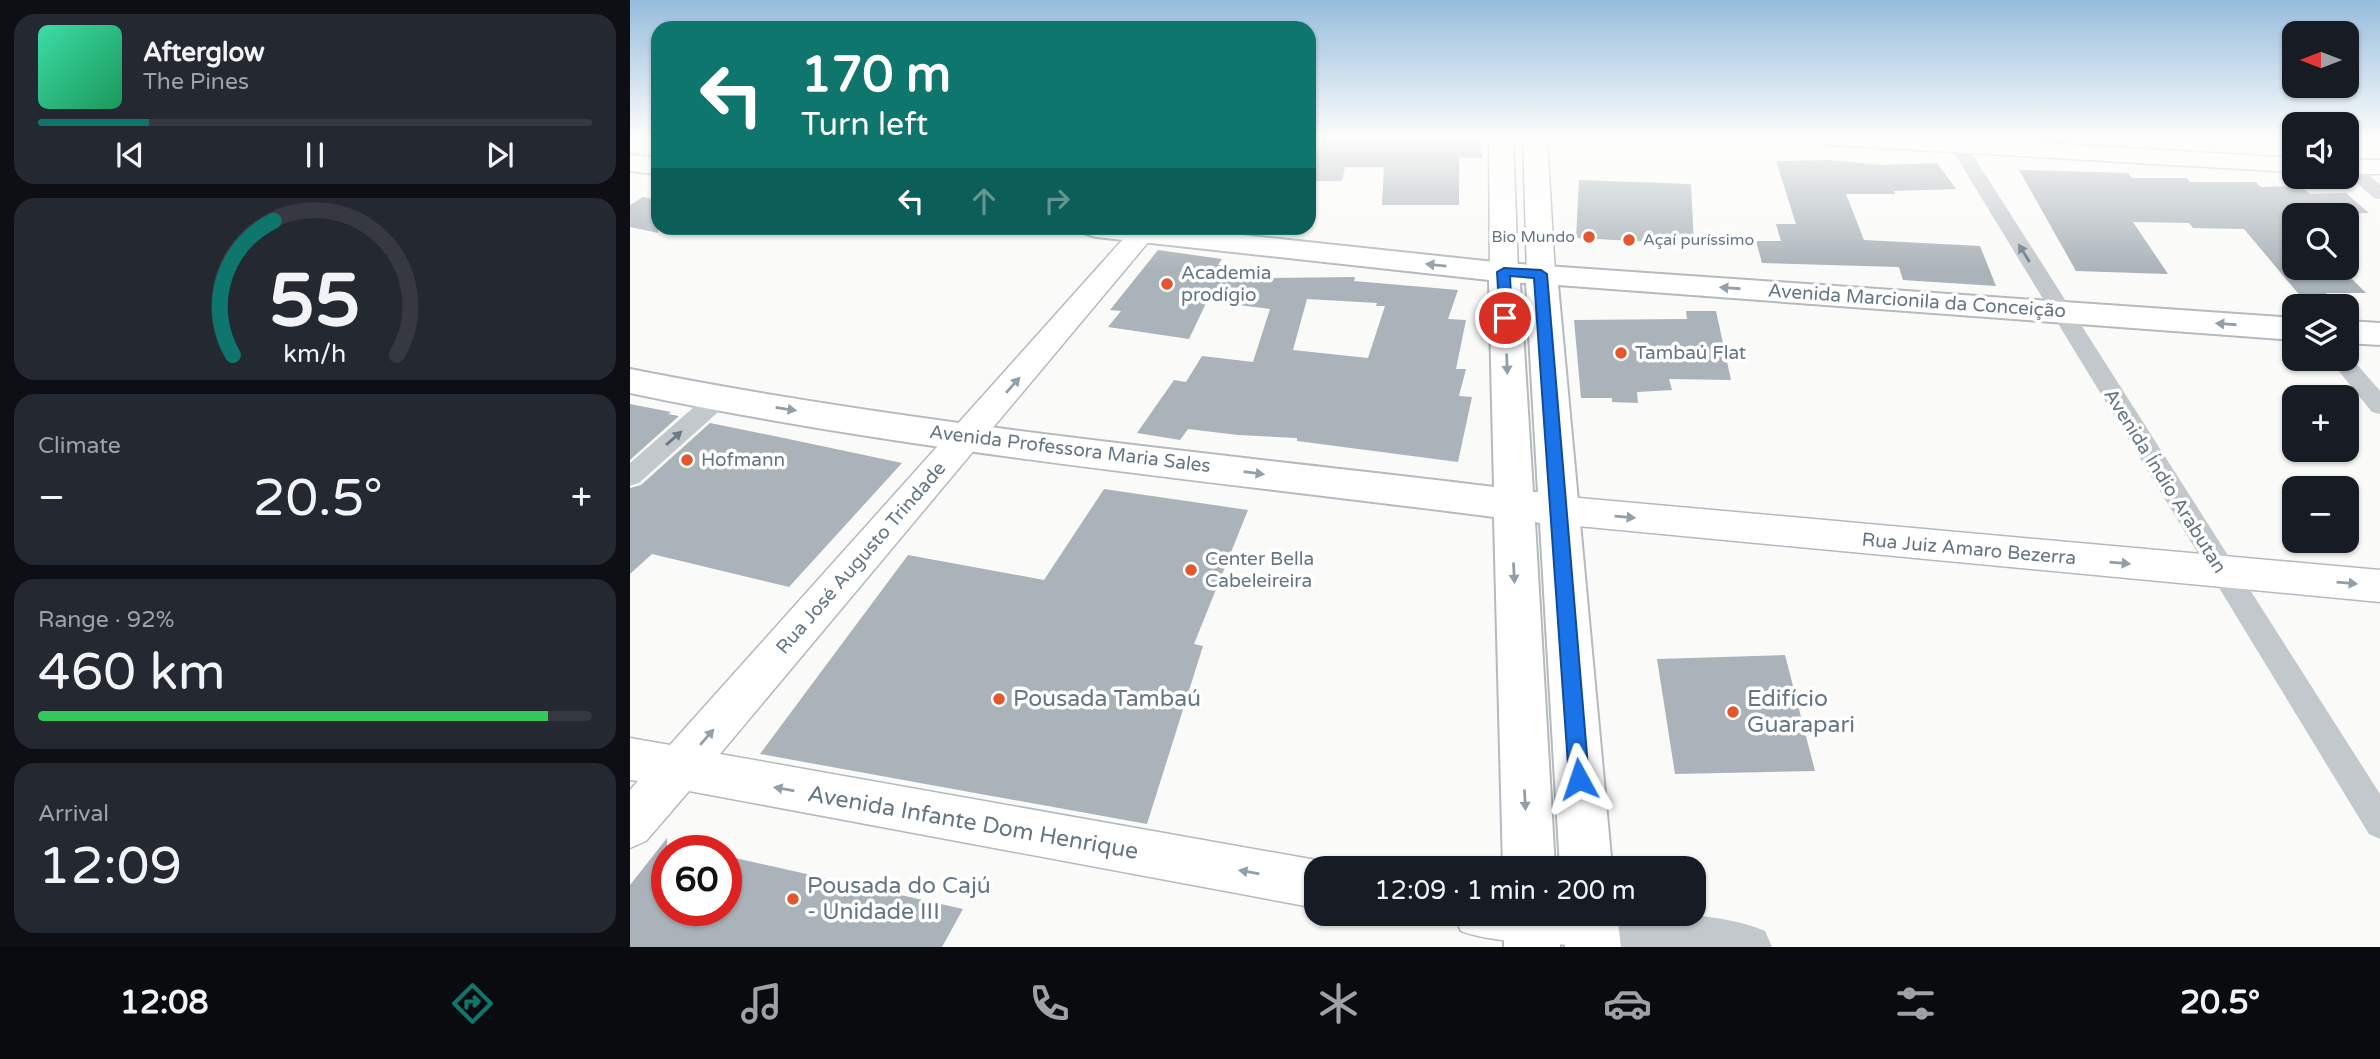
<!DOCTYPE html>
<html lang="en">
<head>
<meta charset="utf-8">
<style>
	body { margin:0; font-family:"Varela Round",sans-serif; background:#242831; color:#f1f3f6; height:100vh; display:flex; flex-direction:column; font-size:26px; white-space:nowrap }
	* { box-sizing:border-box; margin:0 }
	p { font-size:23px; color:#9ea1a6 }
	.icon { flex:none; width:38px; height:38px; fill:none; stroke:currentColor; stroke-width:2; stroke-linecap:round; stroke-linejoin:round }
	.map { position:relative; flex:1; overflow:hidden }
	.drawer { display:flex; flex-direction:column; gap:14px; padding:14px; background:#0d0f14; width:630px }
	.drawer>* { flex:none }
	.top-card { position:absolute; left:21px; top:21px; width:665px; height:214px; border-radius:21px; box-shadow:0 2px 5px #0004; background:#0f766e; color:#fff; overflow:hidden }
	.needle { width:46px; rotate:270deg }
	.controls { position:absolute; left:1652px; top:21px; display:grid; gap:14px }
	.controls a { display:grid; place-items:center; width:77px; height:77px; border-radius:14px; background:#171b24; box-shadow:0 2px 5px #0004; font-size:35px }
	.speed { position:absolute; left:21px; top:835px; display:flex; gap:14px; font-size:35px; font-weight:700; text-align:center }
	.speed>* { display:grid; place-content:center; width:91px; height:91px; border-radius:50%; background:#171b24; box-shadow:0 2px 5px #0004; line-height:1 }
	.speed .limit { border:10px solid #d22; background:#fff; color:#111 }
	.pin { position:absolute; display:grid; place-items:center; width:60px; height:60px; color:#fff; margin:-30px; border:4px solid #fff; border-radius:50%; box-shadow:0 2px 7px #0007 }
	.me { position:absolute; width:77px; margin:-38px; rotate:355deg; stroke-linejoin:round; filter:drop-shadow(0 0 5px #0008) }
	.turn { display:flex; align-items:center; gap:24px; height:147px; padding:0 35px; font-size:32px }
	.turn .icon { width:91px; height:91px; stroke-width:2.5 }
	.turn b { display:block; font-size:49px; line-height:60px }
	.lanes { display:flex; align-items:center; height:66px; padding:0 35px; background:#0003; justify-content:center; gap:35px; direction:ltr }
	.lanes .off { opacity:.35 }
	.big { font-size:52px; font-weight:600; line-height:1.1 }
	.drawer .card { flex:1; display:flex; flex-direction:column; justify-content:center; gap:10px; min-width:0; padding:0 24px; border-radius:21px; background:#242831 }
	.drawer .dial { align-items:center; gap:0 }
	.dial svg { height:182px; overflow:visible; fill:none; stroke:#363941; stroke-width:7; stroke-linecap:round; text-anchor:middle }
	.dial text { fill:#f1f3f6; stroke:none }
	.song { display:flex; align-items:center; gap:21px }
	.cover { width:84px; height:84px; border-radius:10px; background:linear-gradient(135deg,hsl(160 70% 55%),hsl(150 70% 35%)) }
	.played { height:7px; border-radius:4px; background:linear-gradient(90deg,#0f766e 20%,#363941 20%) }
	.keys { display:flex; justify-content:space-around; direction:ltr }
	.heat { display:flex; justify-content:space-between; align-items:center; font-size:38px; direction:ltr }
	.charge { height:10px; border-radius:5px; background:linear-gradient(90deg,#34c759 92%,#363941 0) }
	.trip { position:absolute; left:674px; top:856px; width:402px; height:70px; border-radius:21px; background:#171b24; box-shadow:0 2px 5px #0004; font-weight:600; line-height:70px; text-align:center }
	.dock { display:flex; height:112px; justify-content:space-around; align-items:center; background:#090b0e; color:#9ea1a6 }
	.dock .icon { width:49px; height:49px }
	.dock .active { color:#0f766e }
	.dock b { font-size:32px; color:#f1f3f6 }
	main { display:flex; flex:1; min-height:0 }
	.map>svg:first-child { display:block }
</style>
</head>
<body>
<main>
<section class="drawer">
<div class="card">
<div class="song"><i class="cover"></i><div><b>Afterglow</b><p>The Pines</p></div></div>
<div class="played"></div>
<div class="keys"><svg class="icon" aria-label="previous" viewBox="0 0 24 24"><path d="M18 5L8 12l10 7zM5 5v14"/></svg><svg class="icon" aria-label="pause" viewBox="0 0 24 24"><path d="M8 5v14M16 5v14"/></svg><svg class="icon" aria-label="next" viewBox="0 0 24 24"><path d="M6 5l10 7-10 7zM19 5v14"/></svg></div>
</div>
<div class="card dial"><svg viewBox="0 0 100 80">
<path d="M14 69A42 42 0 1 1 86 69"/>
<path d="M14 69A42 42 0 0 1 32 10" stroke="#0f766e"/>
<text x="50" y="56" font-size="32" font-weight="700">55</text>
<text x="50" y="72" font-size="11">km/h</text>
</svg></div>
<div class="card"><p>Climate</p>
<div class="heat"><a>−</a><b class="big">20.5°</b><a>+</a></div>
</div>
<div class="card"><p>Range · 92%</p><b class="big">460 km</b><div class="charge"></div></div>
<div class="card"><p>Arrival</p><b class="big">12:09</b></div>
</section>
<div class="map">
<svg width="1750" height="947" viewBox="0 0 1750 947">
	<rect width="100%" height="100%" fill="#fafaf8"/>
	<g fill="#aab3b9" fill-rule="evenodd">
		<path d="M679,138H850L852,158H829V205H752L754,167H715L712,181H679Z"/>
		<path d="M1199,160L1252,165L1307,163L1326,189L1264,191L1265,194H1216L1234,240L1350,246L1366,286L1273,280L1269,267L1132,263L1126,241H1151L1146,224H1166L1146,161Z"/>
		<path d="M1389,170L1498,173L1502,178H1557L1560,182H1626L1631,187L1671,186L1680,194L1716,193L1739,213L1664,215V268H1711L1736,293H1696L1705,304H1677L1614,229L1563,228L1559,223L1503,222L1538,274L1446,271Z"/>
		<path d="M949,180L1061,184L1064,244L946,238Z"/>
		<path d="M13,197L28,200V233L0,227V205Z"/>
		<path d="M528,250L592,259L588,265L638,270L634,278L725,277L724,281L828,290L818,319L836,320L826,369H836L829,396L842,397L828,462L667,441V438L608,435L558,429L550,440L507,433L544,380L556,382L572,356L623,362L640,309L577,301L559,339L478,327L491,311L480,310ZM677,299L747,303L746,306H755L738,358L663,350Z"/>
		<path d="M1056,311H1086L1101,380L1039,379L1042,390L1007,392L1008,403L982,402V398H951L944,320L1057,319Z"/>
		<path d="M0,404L41,412L38,414L49,416L0,460Z"/>
		<path d="M80,423L149,437L272,463L159,587L22,554L0,574V488L11,485Z"/>
		<path d="M474,489L618,510L564,644L573,646L517,824L130,754L278,555L414,580Z"/>
		<path d="M1155,655L1185,771L1045,774L1027,659Z"/>
		<path d="M37,838V910H96V856L333,909L312,947H0V885Z"/>
	</g>
	<g fill="none" stroke-linecap="round" stroke-linejoin="round">
		<defs>
			<g id="secondary">
				<path d="M859,138H883L888,272L884,278L874,281L864,278L860,272Z"/>
				<path d="M893,138H917L925,274L921,280L911,283L901,280L897,274Z"/>
				<path d="M1190,138H1331L1664,158V172L1202,145L1194,143Z"/>
				<rect x="1717" y="160" width="33" height="14"/>
				<path d="M503,228H530L90,754L686,860L704,868H686V908L59,791L16,841L0,848V790L8,781L0,780V738L40,745Z"/>
				<path d="M927,496L1750,570V602L927,524L914,520L909,510L914,500Z"/>
				<path d="M823,914H981L986,926L979,944C951,947 858,943 831,931Z"/>
			</g>
			<g id="primary">
				<path d="M0,155L28,158V174L0,171Z"/>
				<path d="M451,228H545L874,263L1664,318V340L928,285L982,868H930L910,523L905,522L925,868H873L864,517C576,480 285,453 0,393V369C285,426 576,452 864,487L859,280L466,237L456,234ZM890,283H896L908,492H903Z"/>
				<path d="M1717,321L1750,323V345L1717,343Z"/>
				<path d="M874,914H928L930,947H874Z"/>
				<path d="M933,914H987L991,947H935Z"/>
			</g>
		</defs>
		<use href="#secondary" stroke="#b3babf" stroke-width="3"/>
		<use href="#primary" stroke="#b5babe" stroke-width="4"/>
		<g fill="#c3c8cc" fill-rule="evenodd">
			<path d="M1315,138H1332L1750,794V839L1739,834Z"/>
			<path d="M1717,160L1723,161L1750,185V199L1744,198L1717,174Z"/>
			<path d="M1718,354L1750,391V414L1742,412L1699,359H1717Z"/>
			<path d="M88,391L96,393L99,399L96,405L9,483L0,486V463L80,393Z"/>
		</g>
		<path fill="#c3c8cc" fill-rule="evenodd" d="M944,914C1003,914 1080,908 1135,931L1142,947H958L945,942L939,926Z"/>
		<use href="#secondary" fill="#fff" fill-rule="evenodd"/>
		<use href="#primary" fill="#fff" fill-rule="evenodd"/>
	</g>
	<defs><path id="oneway-solid" d="M-6-.8H1V-3.2L6.5 0L1 3.2V.8H-6Z" transform="scale(1.75)"/></defs>
	<g fill="#6a7a87">
		<use href="#oneway-solid" transform="translate(1394 253) rotate(-122)"/>
		<use href="#oneway-solid" transform="translate(44 438) rotate(-41)"/>
	</g>
	<g fill="#939fa8">
		<use href="#oneway-solid" transform="translate(806 265) rotate(-174)"/>
		<use href="#oneway-solid" transform="translate(1100 288) rotate(-176)"/>
		<use href="#oneway-solid" transform="translate(1596 324) rotate(-176)"/>
		<use href="#oneway-solid" transform="translate(877 364) rotate(88)"/>
		<use href="#oneway-solid" transform="translate(383 385) rotate(-49)"/>
		<use href="#oneway-solid" transform="translate(156 409) rotate(9)"/>
		<use href="#oneway-solid" transform="translate(624 473) rotate(7)"/>
		<use href="#oneway-solid" transform="translate(995 517) rotate(5)"/>
		<use href="#oneway-solid" transform="translate(1490 563) rotate(5)"/>
		<use href="#oneway-solid" transform="translate(884 573) rotate(87)"/>
		<use href="#oneway-solid" transform="translate(1717 583) rotate(5)"/>
		<use href="#oneway-solid" transform="translate(77 737) rotate(-49)"/>
		<use href="#oneway-solid" transform="translate(154 789) rotate(-170)"/>
		<use href="#oneway-solid" transform="translate(895 800) rotate(87)"/>
		<use href="#oneway-solid" transform="translate(619 872) rotate(-170)"/>
	</g>
	<linearGradient id="sky" x2="0" y2="1"><stop stop-color="#96bcdc"/><stop offset="0.51" stop-color="#fdfdfc"/><stop offset="1" stop-color="#fdfdfc" stop-opacity="0"/></linearGradient>
	<rect width="1750" height="271" fill="url(#sky)"/>
	<path fill="#1a73e8" stroke="#114b97" stroke-width="2" d="M874,268L911,270L917,274L959,779L956,785L949,788L942,785L939,779L904,278L880,276L882,318L870,321L867,272Z"/>
	<g fill="#e4572e" stroke="#fff" stroke-width="2.5">
		<circle cx="959" cy="237" r="7"/>
		<circle cx="999" cy="240" r="7"/>
		<circle cx="537" cy="284" r="7"/>
		<circle cx="991" cy="353" r="7"/>
		<circle cx="57" cy="460" r="7"/>
		<circle cx="561" cy="570" r="7"/>
		<circle cx="369" cy="699" r="7"/>
		<circle cx="1103" cy="712" r="7"/>
		<circle cx="163" cy="899" r="7"/>
	</g>
	<g text-anchor="middle" dominant-baseline="central" stroke-width="7" stroke-linejoin="round" paint-order="stroke">
		<g font-size="16" fill="#657683" stroke="#fff" text-anchor="end">
			<text x="945" y="237">Bio Mundo</text>
			<text x="1013" y="240" text-anchor="start">Açaí puríssimo</text>
		</g>
		<g font-size="19" fill="#657683" stroke="#fff" text-anchor="start">
			<text x="551" y="273">Academia<tspan x="551" dy="22">prodígio</tspan></text>
			<text x="1005" y="353">Tambaú Flat</text>
			<text x="71" y="460">Hofmann</text>
			<text x="575" y="559">Center Bella<tspan x="575" dy="22">Cabeleireira</tspan></text>
		</g>
		<g font-size="19" fill="#657683" stroke="#fff">
			<text transform="translate(1287 301) rotate(4)">Avenida Marcionila da Conceição</text>
			<text transform="translate(440 449) rotate(7)">Avenida Professora Maria Sales</text>
			<text transform="translate(1535 481) rotate(58)">Avenida Índio Arabutan</text>
			<text transform="translate(1339 549) rotate(5)">Rua Juiz Amaro Bezerra</text>
			<text transform="translate(231 558) rotate(-49)">Rua José Augusto Trindade</text>
		</g>
		<g font-size="23" fill="#657683" stroke="#fff" text-anchor="start">
			<text x="383" y="699">Pousada Tambaú</text>
			<text x="1117" y="699">Edifício<tspan x="1117" dy="26">Guarapari</tspan></text>
			<text x="177" y="886">Pousada do Cajú<tspan x="177" dy="26">- Unidade III</tspan></text>
		</g>
		<g font-size="23" fill="#657683" stroke="#fff">
			<text transform="translate(343 823) rotate(10)">Avenida Infante Dom Henrique</text>
		</g>
	</g>
</svg>
<div class="controls">
<a><svg class="needle" viewBox="-14 -14 28 28"><path d="M0-13l5 13h-10z" fill="#e53935"/><path d="M0 13l5-13h-10z" fill="#9ea1a6"/></svg></a>
<a><svg class="icon" aria-label="sound" viewBox="0 0 24 24"><path d="M4 9h4l5-4v14l-5-4H4zM17 9q2 3 0 6"/></svg></a>
<a><svg class="icon" aria-label="search" viewBox="0 0 24 24"><circle cx="10" cy="10" r="6"/><path d="M15 15l6 6"/></svg></a>
<a><svg class="icon" aria-label="layers" viewBox="0 0 24 24"><path d="M12 4l9 5-9 5-9-5zM3 14l9 5 9-5"/></svg></a>
<a>+</a>
<a>−</a>
</div>
<div class="speed"><div class="limit">60</div></div>
<div class="pin" style="left:875px;top:318px;background:#d93025"><svg class="icon" aria-label="arrive" viewBox="0 0 24 24"><path d="M6 21V4h12l-3 4 3 4H6"/></svg></div>
<svg class="me" style="left:949px;top:779px" viewBox="-20 -20 40 40"><path d="M0-17L14 15 0 8-14 15z" fill="#1a73e8" stroke="#fff" stroke-width="4"/></svg>
<div class="trip">12:09 · 1 min · 200 m</div>
<div class="top-card">
<div class="turn"><svg class="icon" aria-label="left" viewBox="0 0 24 24"><path d="M17 20v-9H6M10 6l-5 5 5 5"/></svg><div><b>170 m</b>Turn left</div></div>
<div class="lanes"><svg class="icon" aria-label="left" viewBox="0 0 24 24"><path d="M17 20v-9H6M10 6l-5 5 5 5"/></svg><svg class="icon off" aria-label="ahead" viewBox="0 0 24 24"><path d="M12 20V5M6 11l6-6 6 6"/></svg><svg class="icon off" aria-label="right" viewBox="0 0 24 24"><path d="M7 20v-9h11M14 6l5 5-5 5"/></svg></div>
</div>
</div>
</main>
<nav class="dock">
<b>12:08</b>
<svg class="icon active" aria-label="directions" viewBox="0 0 24 24"><path d="M12 3l9 9-9 9-9-9zM9 14v-3h6M13 9l2 2-2 2"/></svg>
<svg class="icon" aria-label="music" viewBox="0 0 24 24"><path d="M9 18V5l10-2v13"/><circle cx="6" cy="18" r="3"/><circle cx="16" cy="16" r="3"/></svg>
<svg class="icon" aria-label="phone" viewBox="0 0 24 24"><path d="M5 4h4l2 5-3 2q2 4 5 5l2-3 5 2v4C11 20 4 13 5 4z"/></svg>
<svg class="icon" aria-label="climate" viewBox="0 0 24 24"><path d="M12 3v18M4 7l16 10M4 17L20 7"/></svg>
<svg class="icon" aria-label="car" viewBox="0 0 24 24"><path d="M5 17H2v-5l4-1 3-4h7l3 4 3 1v5h-3M9 17h6M6 11h13"/><circle cx="7" cy="17" r="2"/><circle cx="17" cy="17" r="2"/></svg>
<svg class="icon" aria-label="filters" viewBox="0 0 24 24"><path d="M4 7h16M4 17h16"/><circle cx="9" cy="7" r="2"/><circle cx="15" cy="17" r="2"/></svg>
<b>20.5°</b>
</nav>
</body>
</html>
